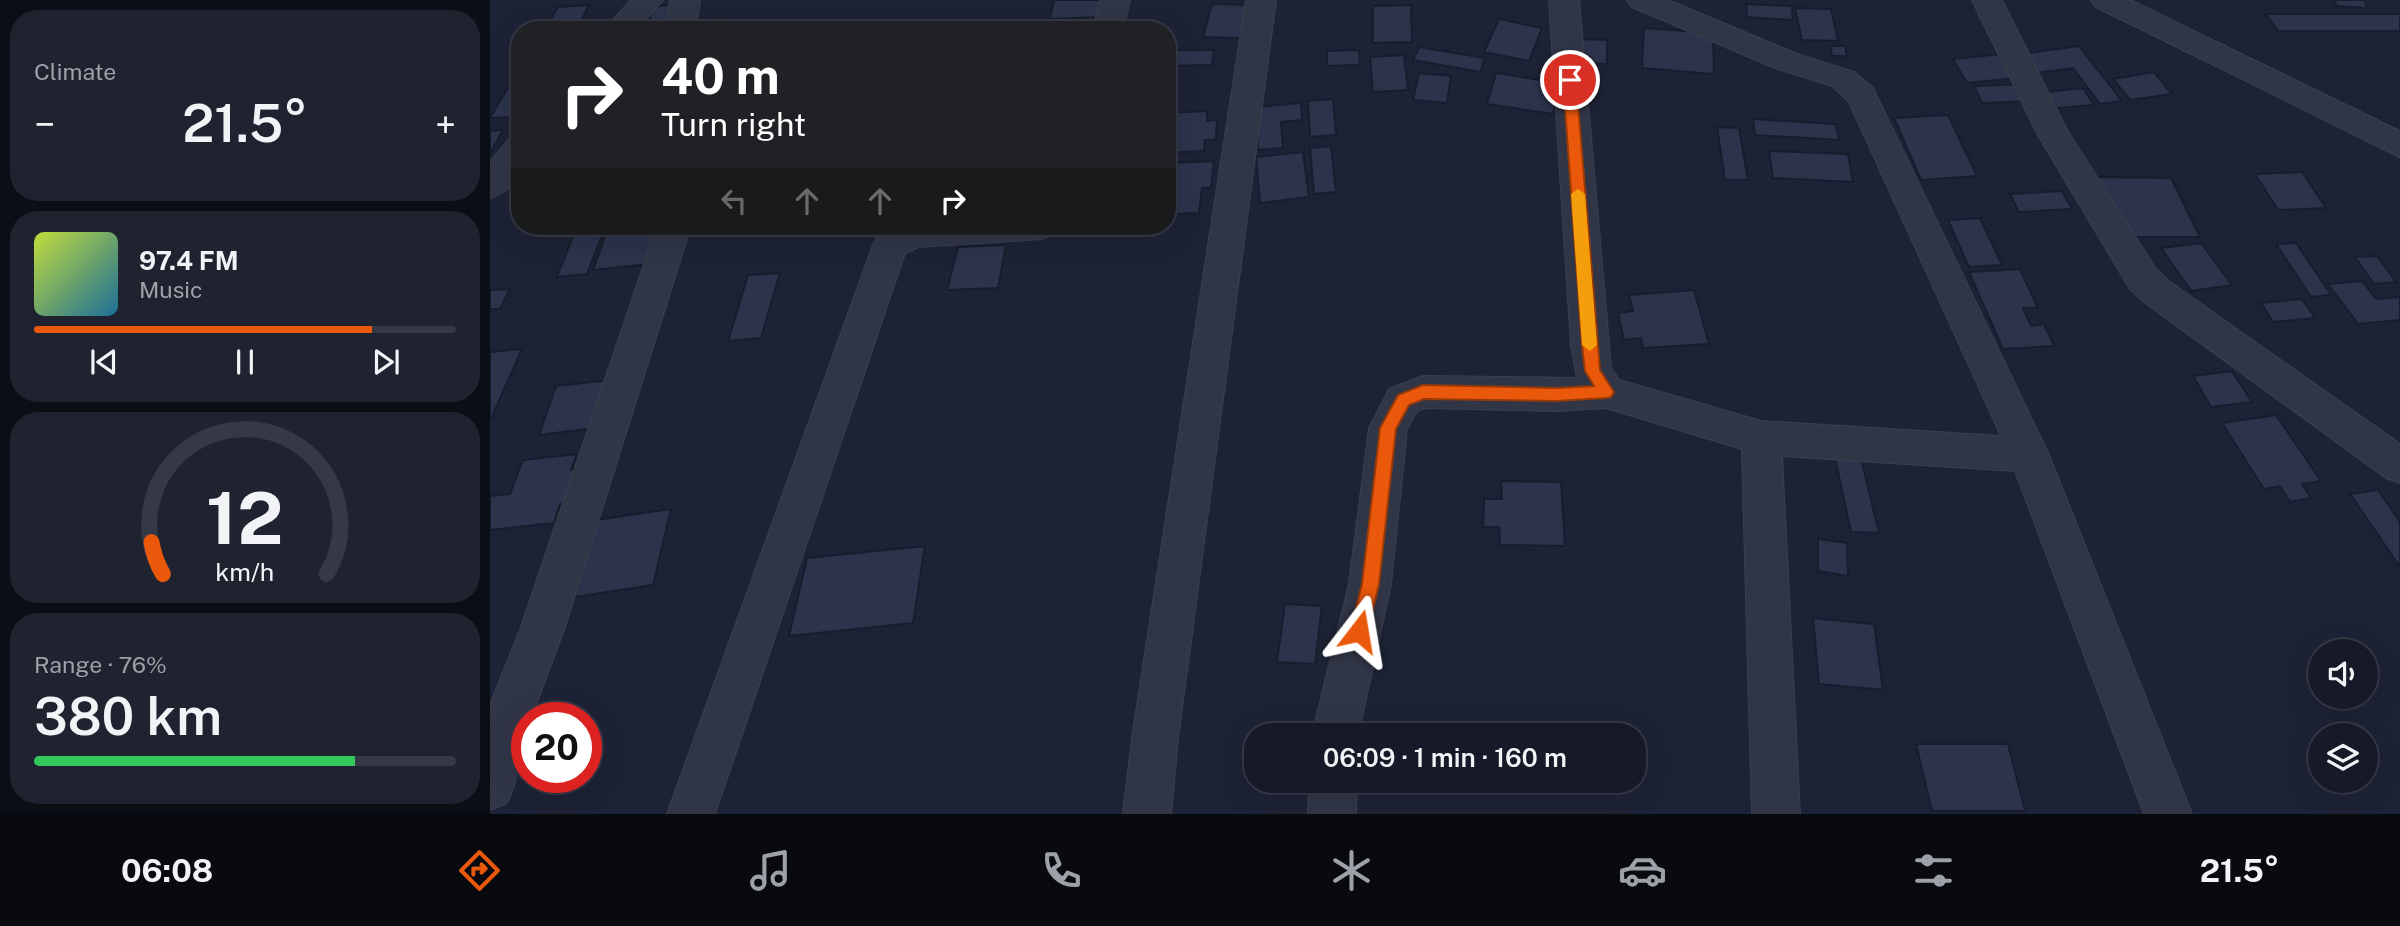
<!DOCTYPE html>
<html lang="en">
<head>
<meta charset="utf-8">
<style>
	body { margin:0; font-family:"Public Sans",sans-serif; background:#1f2330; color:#f1f3f6; height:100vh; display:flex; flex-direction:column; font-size:26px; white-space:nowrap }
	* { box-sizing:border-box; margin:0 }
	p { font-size:23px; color:#9ea1a8 }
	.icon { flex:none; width:38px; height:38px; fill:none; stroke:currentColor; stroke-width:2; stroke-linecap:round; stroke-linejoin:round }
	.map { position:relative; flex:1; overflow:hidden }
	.panel { display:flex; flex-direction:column; gap:10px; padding:10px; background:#0c0e16; width:490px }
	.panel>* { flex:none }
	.hud { position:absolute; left:21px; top:21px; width:665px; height:214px; border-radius:28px; box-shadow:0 7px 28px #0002,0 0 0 2px #353845; background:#202124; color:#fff; overflow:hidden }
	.buttons { position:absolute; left:1818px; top:639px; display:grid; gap:14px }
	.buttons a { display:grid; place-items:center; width:70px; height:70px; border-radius:50%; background:#161a28; box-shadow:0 7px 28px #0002,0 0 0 2px #353845; font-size:35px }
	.speed { position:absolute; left:21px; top:702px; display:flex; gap:14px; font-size:35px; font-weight:700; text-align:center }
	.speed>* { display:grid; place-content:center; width:91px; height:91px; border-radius:50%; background:#161a28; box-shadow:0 7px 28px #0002,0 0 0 2px #353845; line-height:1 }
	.speed .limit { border:10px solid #d22; background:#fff; color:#111 }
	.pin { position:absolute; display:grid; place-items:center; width:60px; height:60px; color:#fff; margin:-30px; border:4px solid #fff; border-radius:50%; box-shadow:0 2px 7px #0007 }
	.me { position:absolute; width:77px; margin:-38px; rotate:14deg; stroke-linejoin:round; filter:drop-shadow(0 0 5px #0008) }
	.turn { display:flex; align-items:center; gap:24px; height:147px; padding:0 35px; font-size:32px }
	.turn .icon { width:91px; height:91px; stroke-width:2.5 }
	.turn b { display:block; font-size:49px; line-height:60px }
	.lanes { display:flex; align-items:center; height:66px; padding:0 35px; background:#0003; justify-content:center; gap:35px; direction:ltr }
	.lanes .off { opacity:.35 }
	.big { font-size:52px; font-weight:600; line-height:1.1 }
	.panel .card { flex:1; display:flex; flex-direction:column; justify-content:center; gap:10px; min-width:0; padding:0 24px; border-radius:28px; background:#1f2330 }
	.panel .dial { align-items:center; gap:0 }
	.dial svg { height:182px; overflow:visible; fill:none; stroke:#353845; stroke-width:7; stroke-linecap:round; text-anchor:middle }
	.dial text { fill:#f1f3f6; stroke:none }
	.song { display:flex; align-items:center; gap:21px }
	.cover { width:84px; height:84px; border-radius:10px; background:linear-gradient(135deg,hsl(70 70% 55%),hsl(200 70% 35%)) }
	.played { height:7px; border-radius:4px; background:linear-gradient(90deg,#ea580c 80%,#353845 80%) }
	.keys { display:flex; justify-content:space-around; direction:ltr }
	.heat { display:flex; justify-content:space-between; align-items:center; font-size:38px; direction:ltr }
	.charge { height:10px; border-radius:5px; background:linear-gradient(90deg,#34c759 76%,#353845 0) }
	.trip { position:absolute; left:754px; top:723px; width:402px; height:70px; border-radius:28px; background:#161a28; box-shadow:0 7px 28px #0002,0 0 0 2px #353845; font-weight:600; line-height:70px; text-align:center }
	.dock { display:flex; height:112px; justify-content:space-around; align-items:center; background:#090a10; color:#9ea1a8 }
	.dock .icon { width:49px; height:49px }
	.dock .selected { color:#ea580c }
	.dock b { font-size:32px; color:#f1f3f6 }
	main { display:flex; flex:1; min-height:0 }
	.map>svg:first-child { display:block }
</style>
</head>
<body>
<main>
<section class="panel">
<div class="card"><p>Climate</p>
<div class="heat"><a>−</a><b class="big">21.5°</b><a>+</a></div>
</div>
<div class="card">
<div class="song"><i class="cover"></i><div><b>97.4 FM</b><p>Music</p></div></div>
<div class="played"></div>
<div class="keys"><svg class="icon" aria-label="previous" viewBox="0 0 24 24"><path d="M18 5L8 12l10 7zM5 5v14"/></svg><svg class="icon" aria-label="pause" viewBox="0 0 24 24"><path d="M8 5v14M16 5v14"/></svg><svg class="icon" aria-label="next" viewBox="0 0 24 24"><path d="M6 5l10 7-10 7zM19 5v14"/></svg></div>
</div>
<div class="card dial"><svg viewBox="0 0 100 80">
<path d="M14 69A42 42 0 1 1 86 69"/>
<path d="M14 69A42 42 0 0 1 9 55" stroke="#ea580c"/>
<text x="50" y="56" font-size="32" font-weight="700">12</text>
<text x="50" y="72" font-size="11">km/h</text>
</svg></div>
<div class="card"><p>Range · 76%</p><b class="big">380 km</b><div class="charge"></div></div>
</section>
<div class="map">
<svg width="1910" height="814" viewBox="0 0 1910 814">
	<rect width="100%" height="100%" fill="#1d2336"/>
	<g fill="#2c334b" stroke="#181d2d" stroke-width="2">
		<path d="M564,0H616L612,17L560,19Z"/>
		<path d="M1843,0H1874L1878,8L1847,6Z"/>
		<path d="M193,3L189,21L158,25L163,7Z"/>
		<path d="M722,4L762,5L754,38L713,37Z"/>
		<path d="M1256,4L1302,6L1303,20L1257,17Z"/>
		<path d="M99,5L87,30H55L68,7Z"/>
		<path d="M921,5L922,42L883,43V6Z"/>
		<path d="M1305,8L1341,9L1348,41L1312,40Z"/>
		<path d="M1776,14H1910V31H1788Z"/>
		<path d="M225,19L284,25L280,30H217Z"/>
		<path d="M1009,19L1052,28L1039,61L994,52Z"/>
		<path d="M291,24L347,29L287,30Z"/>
		<path d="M1154,28L1223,33L1224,74L1152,68Z"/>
		<path d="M1089,39L1117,40V64L1088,63Z"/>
		<path d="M1340,46H1355L1357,56H1342Z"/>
		<path d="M1589,46L1632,101L1610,104L1583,68L1546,73L1532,54Z"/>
		<path d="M929,47L995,58L990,72L923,60Z"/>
		<path d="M677,50H724L722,65L677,66Z"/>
		<path d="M869,50L870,65L837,66V51Z"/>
		<path d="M1520,53L1535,77L1477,83L1463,59Z"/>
		<path d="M914,55L918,90L883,92L880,57Z"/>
		<path d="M1664,72L1682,94L1640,100L1623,79Z"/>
		<path d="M929,73L961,76L957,103L923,100Z"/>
		<path d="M1006,73L1070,83L1063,114L997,104Z"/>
		<path d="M26,74H30V117L0,118Z"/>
		<path d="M1536,84L1545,101L1492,103L1484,86Z"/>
		<path d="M1593,88L1604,105L1567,108L1557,92Z"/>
		<path d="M843,99L846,135L820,137L818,101Z"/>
		<path d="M811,103L812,120L791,122L793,148L768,150L767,107Z"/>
		<path d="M717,111V121L727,120L726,140H715L714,151L677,153V113Z"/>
		<path d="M1458,115L1487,176L1431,180L1404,118Z"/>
		<path d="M1263,119L1346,124L1349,140L1265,135Z"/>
		<path d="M1227,127L1249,128L1258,180H1235Z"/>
		<path d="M13,130L0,154V131Z"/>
		<path d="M841,146L846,192L824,194L820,148Z"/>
		<path d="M1279,151L1358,154L1363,182L1283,178Z"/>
		<path d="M813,152L819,197L770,203L766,157Z"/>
		<path d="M724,161L721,188H712L709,213L677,214V163Z"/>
		<path d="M1812,172L1836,208L1788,210L1765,174Z"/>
		<path d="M1605,177L1681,178L1710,237H1631Z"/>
		<path d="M1572,191L1582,209L1529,212L1520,194Z"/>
		<path d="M1490,218L1512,265L1479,267L1458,220Z"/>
		<path d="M140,226H180L168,263L103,270L118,228Z"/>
		<path d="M115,228L97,274L67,277L85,231Z"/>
		<path d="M1711,243L1742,285L1701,291L1671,248Z"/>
		<path d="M1806,243L1841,295L1821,297L1786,244Z"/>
		<path d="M516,245L508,288L457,290L468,247Z"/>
		<path d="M1887,256L1906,282L1884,284L1865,257Z"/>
		<path d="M1530,269L1548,308H1533L1541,326L1554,324L1564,346L1513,349L1479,272Z"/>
		<path d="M290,273L271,338L238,341L258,275Z"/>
		<path d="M1872,281L1886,299L1910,297V320L1868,324L1838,284Z"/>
		<path d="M20,289L10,309H0V290Z"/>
		<path d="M1204,290L1219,344L1153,348L1151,338L1134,340L1128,313L1143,311L1139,295Z"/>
		<path d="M1812,299L1825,318L1783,322L1771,303Z"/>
		<path d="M32,349L0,421V352Z"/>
		<path d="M1742,371L1762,402L1721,407L1703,376Z"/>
		<path d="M129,379L113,427L49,435L66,386Z"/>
		<path d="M1786,415L1831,481L1812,484L1821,498L1800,502L1790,486L1774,489L1732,423Z"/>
		<path d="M87,454L81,470L95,469L83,503L70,504L64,523L0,530V496L20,494L33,460Z"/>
		<path d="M1345,458H1371L1389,533L1361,532Z"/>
		<path d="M1011,481L1071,482L1075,546L1010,545L1009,527H993L994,499H1012Z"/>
		<path d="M1888,490L1910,522V567L1860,494Z"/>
		<path d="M181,509L163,585L85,597L106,520Z"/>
		<path d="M1328,539L1357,543L1358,576L1328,571Z"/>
		<path d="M435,546L423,623L299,636L317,558Z"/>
		<path d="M795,604L832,606L825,664L787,662Z"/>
		<path d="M1323,618L1384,624L1393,690L1329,684Z"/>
		<path d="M1426,744H1518L1535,811H1442Z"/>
	</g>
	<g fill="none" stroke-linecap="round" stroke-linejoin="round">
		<defs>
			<g id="minor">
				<path d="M141,0H173L146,30H114Z"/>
				<path d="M180,0H210L206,30H176Z"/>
				<path d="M610,0H640L633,30H603Z"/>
				<path d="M756,0H786L688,738L681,814H633L642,738Z"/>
				<path d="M1059,0H1089L1121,368L1129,380L1271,421L1511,436L1359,102L1342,86L1285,68L1142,7L1137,0H1178L1307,54L1364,72L1383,88L1559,455L1702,814H1654L1525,471L1292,456L1310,814H1262L1252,449L1116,408L1067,411L935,408L927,411L917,429L901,584L868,735H822L859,584L879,428L899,389L933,376L1087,378L1081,345Z"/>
				<path d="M1482,0H1512L1578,132L1666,269L1680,282L1910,444V483L1896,478L1654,302L1640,289L1548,135Z"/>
				<path d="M1601,0H1640L1910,131V157L1606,7Z"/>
				<path d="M30,135C30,163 32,189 0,198V162L19,139Z"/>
				<path d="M167,226H201L74,630L41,718H37L24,786L17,803L0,810V705L30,630Z"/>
				<path d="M410,226H568L563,235L551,239L429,247L415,253L225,814H177L383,245L388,236Z"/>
				<path d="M819,780H867L866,814H818Z"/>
			</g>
		</defs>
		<use href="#minor" stroke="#3a3f50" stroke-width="2"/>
		<use href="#minor" fill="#313647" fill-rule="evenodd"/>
	</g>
	<path fill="#ea580c" stroke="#983908" stroke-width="2" d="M1080,75L1086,80L1110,370L1124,392L1121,397L1116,398L1066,401L934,399L919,405L906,429L889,584L878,631L875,637L869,639L862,637L860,631L872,584L890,428L908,395L933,385L1066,388L1104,386L1095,371L1092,345L1073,80Z"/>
	<path fill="#f59e0b" d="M1088,189L1095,194L1107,345L1100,351L1092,345L1081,194Z"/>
</svg>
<div class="buttons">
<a><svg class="icon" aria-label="sound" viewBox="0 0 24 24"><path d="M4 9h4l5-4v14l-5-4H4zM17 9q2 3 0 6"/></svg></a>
<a><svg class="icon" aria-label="layers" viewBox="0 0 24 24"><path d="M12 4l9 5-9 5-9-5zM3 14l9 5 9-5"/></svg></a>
</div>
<div class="speed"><div class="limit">20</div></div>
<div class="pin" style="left:1080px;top:80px;background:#d93025"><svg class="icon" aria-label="arrive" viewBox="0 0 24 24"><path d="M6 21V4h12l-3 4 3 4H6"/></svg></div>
<svg class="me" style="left:869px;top:631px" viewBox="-20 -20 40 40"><path d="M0-17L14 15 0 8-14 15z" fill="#ea580c" stroke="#fff" stroke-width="4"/></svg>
<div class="trip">06:09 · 1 min · 160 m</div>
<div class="hud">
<div class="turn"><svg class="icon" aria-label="right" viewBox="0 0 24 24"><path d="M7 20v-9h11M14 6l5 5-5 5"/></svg><div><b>40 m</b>Turn right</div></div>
<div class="lanes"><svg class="icon off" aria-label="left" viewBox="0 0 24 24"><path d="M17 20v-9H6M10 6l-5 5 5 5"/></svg><svg class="icon off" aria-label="ahead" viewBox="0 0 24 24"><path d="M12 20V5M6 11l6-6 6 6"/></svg><svg class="icon off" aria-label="ahead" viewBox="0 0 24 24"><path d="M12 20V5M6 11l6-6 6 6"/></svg><svg class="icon" aria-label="right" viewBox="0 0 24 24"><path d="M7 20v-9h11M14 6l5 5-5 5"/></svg></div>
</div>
</div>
</main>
<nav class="dock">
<b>06:08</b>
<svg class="icon selected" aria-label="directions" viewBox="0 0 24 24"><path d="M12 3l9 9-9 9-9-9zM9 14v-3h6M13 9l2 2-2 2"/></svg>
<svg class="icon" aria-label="music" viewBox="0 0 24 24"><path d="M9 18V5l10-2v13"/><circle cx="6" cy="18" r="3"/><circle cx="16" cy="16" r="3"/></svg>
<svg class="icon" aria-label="phone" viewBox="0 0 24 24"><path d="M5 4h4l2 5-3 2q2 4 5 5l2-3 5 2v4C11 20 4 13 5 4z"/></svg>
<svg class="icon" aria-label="climate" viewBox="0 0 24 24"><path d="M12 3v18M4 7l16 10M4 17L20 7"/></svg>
<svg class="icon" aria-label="car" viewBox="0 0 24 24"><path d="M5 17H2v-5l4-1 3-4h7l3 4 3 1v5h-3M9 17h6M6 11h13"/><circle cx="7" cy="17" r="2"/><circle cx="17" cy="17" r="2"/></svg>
<svg class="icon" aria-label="filters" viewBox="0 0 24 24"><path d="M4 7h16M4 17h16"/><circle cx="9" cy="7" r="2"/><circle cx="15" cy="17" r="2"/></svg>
<b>21.5°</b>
</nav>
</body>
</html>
